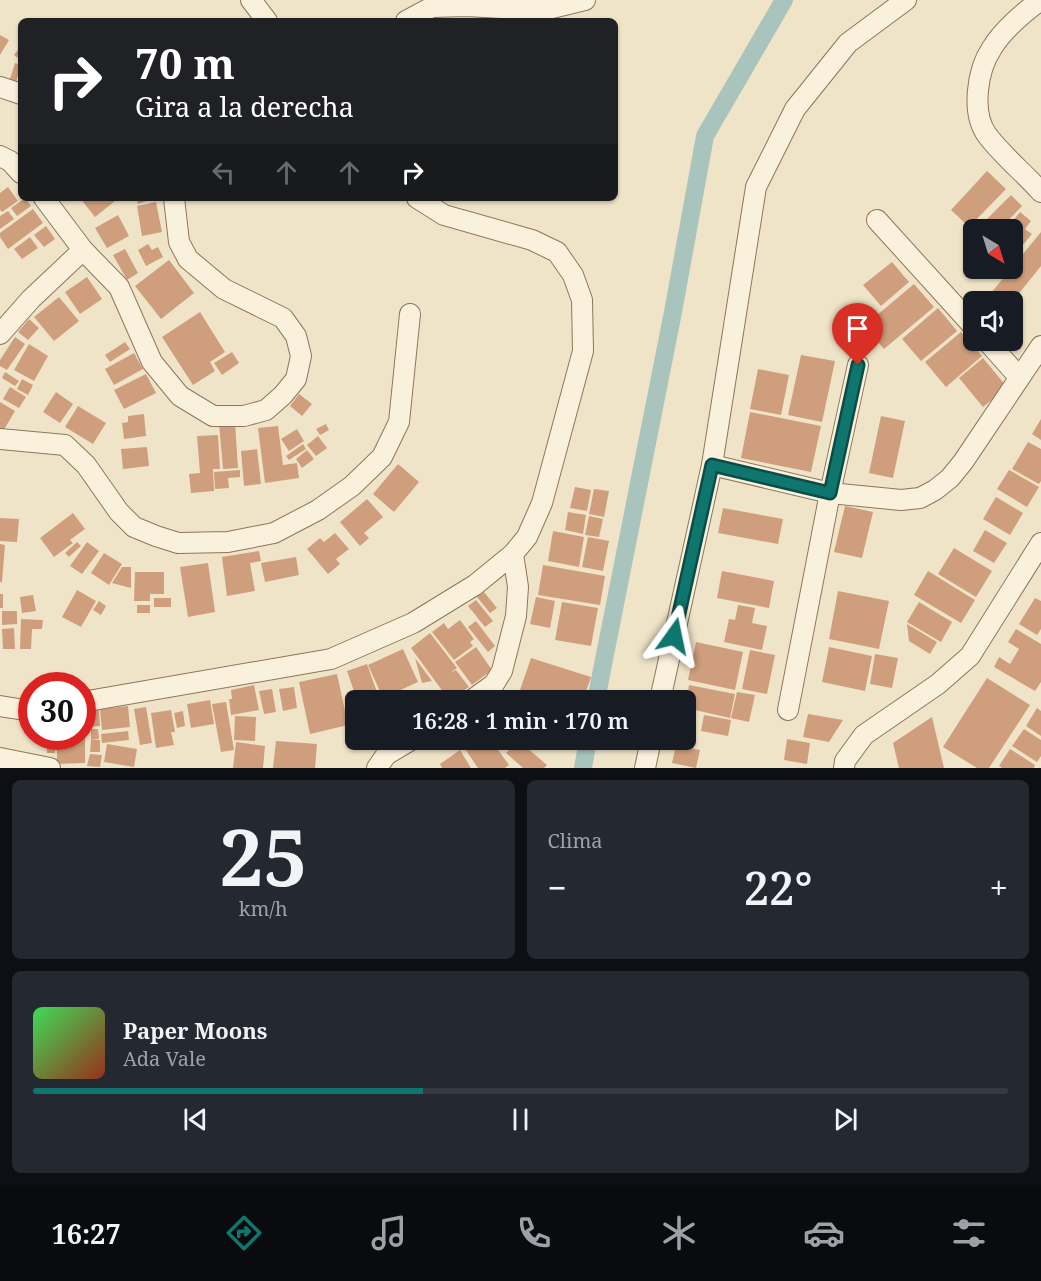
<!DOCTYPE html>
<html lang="es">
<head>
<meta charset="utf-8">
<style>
	body { margin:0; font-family:"Noto Serif",serif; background:#242831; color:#f1f3f6; height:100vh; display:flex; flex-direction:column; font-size:22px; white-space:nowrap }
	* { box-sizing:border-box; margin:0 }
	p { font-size:20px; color:#9ea1a6 }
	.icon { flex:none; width:33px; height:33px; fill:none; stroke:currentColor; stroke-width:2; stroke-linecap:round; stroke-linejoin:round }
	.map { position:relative; height:768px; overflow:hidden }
	.panel { display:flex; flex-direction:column; gap:12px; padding:12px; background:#0d0f14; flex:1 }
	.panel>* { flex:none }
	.hud { position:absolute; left:18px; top:18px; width:600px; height:183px; border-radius:9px; box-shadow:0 2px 4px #0004; background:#202124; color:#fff; overflow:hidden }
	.needle { width:39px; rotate:142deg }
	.controls { position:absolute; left:963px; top:219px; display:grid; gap:12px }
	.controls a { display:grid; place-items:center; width:60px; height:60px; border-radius:9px; background:#171b24; box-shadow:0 2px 4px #0004; font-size:30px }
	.speed { position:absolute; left:18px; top:672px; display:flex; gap:12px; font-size:30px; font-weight:700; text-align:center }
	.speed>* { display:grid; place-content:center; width:78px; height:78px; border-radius:50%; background:#171b24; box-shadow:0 2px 4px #0004; line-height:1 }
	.speed .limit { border:9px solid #d22; background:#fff; color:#111 }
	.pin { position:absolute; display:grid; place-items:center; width:51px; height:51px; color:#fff; margin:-62px -26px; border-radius:50% 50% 50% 0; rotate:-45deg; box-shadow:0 0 6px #0007 }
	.pin .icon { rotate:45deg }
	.me { position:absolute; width:66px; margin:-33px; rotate:12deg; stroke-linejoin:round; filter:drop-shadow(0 0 4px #0008) }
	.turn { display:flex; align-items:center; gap:21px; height:126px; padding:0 18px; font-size:27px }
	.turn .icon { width:78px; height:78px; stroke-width:2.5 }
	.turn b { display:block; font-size:42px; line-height:51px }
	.lanes { display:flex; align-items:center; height:57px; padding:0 18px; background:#0003; justify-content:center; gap:30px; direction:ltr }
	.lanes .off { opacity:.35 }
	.big { font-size:45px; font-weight:600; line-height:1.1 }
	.panel .card { flex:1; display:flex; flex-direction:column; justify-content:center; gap:9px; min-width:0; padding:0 21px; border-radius:9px; background:#242831 }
	.panel .dial { align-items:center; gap:0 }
	.dial b { font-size:78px; line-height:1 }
	.song { display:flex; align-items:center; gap:18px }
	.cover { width:72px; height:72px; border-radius:9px; background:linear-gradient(135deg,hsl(130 70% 55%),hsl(10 70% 35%)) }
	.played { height:6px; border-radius:3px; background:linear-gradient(90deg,#0f766e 40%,#363941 40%) }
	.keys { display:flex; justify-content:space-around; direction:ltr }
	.heat { display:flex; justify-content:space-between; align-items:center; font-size:33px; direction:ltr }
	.panel .tiles { flex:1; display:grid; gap:12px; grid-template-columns:1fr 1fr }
	.card:last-child { grid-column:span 2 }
	.trip { position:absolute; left:345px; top:690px; width:351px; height:60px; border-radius:9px; background:#171b24; box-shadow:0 2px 4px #0004; font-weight:600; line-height:60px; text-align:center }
	.menu { display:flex; height:96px; justify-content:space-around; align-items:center; background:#090b0e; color:#9ea1a6 }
	.menu .icon { width:42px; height:42px }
	.menu .current { color:#0f766e }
	.menu b { font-size:27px; color:#f1f3f6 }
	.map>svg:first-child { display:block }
</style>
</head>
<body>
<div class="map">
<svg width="1041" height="768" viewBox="0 0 1041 768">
	<rect width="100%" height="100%" fill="#f0e4c8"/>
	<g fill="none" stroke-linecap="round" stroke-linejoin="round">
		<g stroke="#a9c4bc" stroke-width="18">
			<path d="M596,700L673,312L705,136L784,0"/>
			<path d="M583,768L588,740"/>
		</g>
	</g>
	<g fill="#cf9f7d">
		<path d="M0,35L9,40L0,55Z"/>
		<path d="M21,46V60L14,55Z"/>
		<path d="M15,63L21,65L16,82L10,79Z"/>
		<path d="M987,171L1006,189L969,227L951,210Z"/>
		<path d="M8,187L18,201L2,212L0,210V193Z"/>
		<path d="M1011,195L1022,206L999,230H976Z"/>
		<path d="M25,198L31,206L17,216L11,208Z"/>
		<path d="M80,198H112L115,201L95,217Z"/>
		<path d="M136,198H155L138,204Z"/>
		<path d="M156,202L162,232L142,236L137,206Z"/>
		<path d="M33,209L43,223L8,249L0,237V233Z"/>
		<path d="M8,211L14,219L0,229V216Z"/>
		<path d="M1020,212L1031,221L1025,229L1032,234L1012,258V230H1005Z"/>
		<path d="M118,215L129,236L107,248L95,228Z"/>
		<path d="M46,226L55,239L44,247L34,235Z"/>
		<path d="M1041,232V266L1012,302H1001L991,293Z"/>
		<path d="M30,237L38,248L22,259L14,249Z"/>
		<path d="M148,244L152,250L158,247L163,257L146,266L138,250Z"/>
		<path d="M125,249L138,273L127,280L113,255Z"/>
		<path d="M169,260L194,293L161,319L135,286Z"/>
		<path d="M892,262L909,282L881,306L863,285Z"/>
		<path d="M87,277L102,299L80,314L65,292Z"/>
		<path d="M914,284L934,307L884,349L864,326Z"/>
		<path d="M59,297L79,321L54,341L34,317Z"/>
		<path d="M938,308L957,331L921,361L902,339Z"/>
		<path d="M200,312L225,352L210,362L215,371L193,385L162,337Z"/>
		<path d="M29,319L39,328L28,340L18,332Z"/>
		<path d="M961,332L982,356L946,387L925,362Z"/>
		<path d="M15,337L25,344L7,370L0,366V360Z"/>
		<path d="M125,342L130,349L110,362L105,355Z"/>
		<path d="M29,344L48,356L34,381L14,370Z"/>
		<path d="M232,352L239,363L222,375L214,363Z"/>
		<path d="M134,353L143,369L114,385L105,369Z"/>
		<path d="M801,355L835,361L822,422L788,415Z"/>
		<path d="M983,358L1007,387L983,407L959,378Z"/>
		<path d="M758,369L789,375L781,415L750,409Z"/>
		<path d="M5,372L19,381L15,386L2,378Z"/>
		<path d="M146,374L156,393L124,409L114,390Z"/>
		<path d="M22,379L33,385L28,395L17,389Z"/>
		<path d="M10,387L26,397L19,408L3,399Z"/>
		<path d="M56,392L73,404L60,423L43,412Z"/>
		<path d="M299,394L312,404L302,416L290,406Z"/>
		<path d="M0,402L15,411L2,433L0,432Z"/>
		<path d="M78,406L106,423L93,444L65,427Z"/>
		<path d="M750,412L821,426L811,472L741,458Z"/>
		<path d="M144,414L146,436L124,439L122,423L128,422V416Z"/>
		<path d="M881,416L905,421L893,478L869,473Z"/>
		<path d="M1041,419V440L1032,434Z"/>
		<path d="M235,423L238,468L223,469L219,424Z"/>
		<path d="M326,424L329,430L320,435L316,429Z"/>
		<path d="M278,426L283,465L297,463L299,478L265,483L258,428Z"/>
		<path d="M297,429L304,441L289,451L281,439Z"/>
		<path d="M218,435L220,469H213L214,491L191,493L189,474L200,473L197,436Z"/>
		<path d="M318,436L327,448L316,456L307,445Z"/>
		<path d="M1028,442L1041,449V481L1039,484L1012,469Z"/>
		<path d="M303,444L306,449L289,460L286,456Z"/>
		<path d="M147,447L149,466L123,469L121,449Z"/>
		<path d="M257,449L261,484L244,486L241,451Z"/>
		<path d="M307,450L314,459L302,468L296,459Z"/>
		<path d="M398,464L419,482L394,512L373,494Z"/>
		<path d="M240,470V477L228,478L229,488L215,489L214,472Z"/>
		<path d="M1009,470L1039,487L1027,507L997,489Z"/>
		<path d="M575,487L591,490L587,511L570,508Z"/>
		<path d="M594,489L609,491L604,517L589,514Z"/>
		<path d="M996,497L1023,513L1010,535L983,519Z"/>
		<path d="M367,499L383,517L364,533L369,538L360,546L340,522Z"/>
		<path d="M845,506L873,512L862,558L834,552Z"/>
		<path d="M723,508L783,519L778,544L718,533Z"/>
		<path d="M568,512L586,515L583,534L565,530Z"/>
		<path d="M73,513L85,529L70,540L73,543L54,557L40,538Z"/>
		<path d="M589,516L603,519L599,537L585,535Z"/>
		<path d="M0,518L19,519L17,542L0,541Z"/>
		<path d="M985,530L1007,543L994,563L973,551Z"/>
		<path d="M553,531L584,537L579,567L548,561Z"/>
		<path d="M335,533L349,549L336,559L340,564L328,574L307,549L320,538L324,542Z"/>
		<path d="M588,537L609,541L603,571L582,567Z"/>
		<path d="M77,542L81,546L69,557L65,553Z"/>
		<path d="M87,542L99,551L82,574L70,566Z"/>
		<path d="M0,544L5,545L2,582H0Z"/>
		<path d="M954,548L992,571L976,597L938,574Z"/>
		<path d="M259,551L261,561L250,563L255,591L227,596L222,557Z"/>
		<path d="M104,553L122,564L109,585L91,573Z"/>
		<path d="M296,557L299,575L265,582L261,563Z"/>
		<path d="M208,563L215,612L188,617L180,567Z"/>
		<path d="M543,565L605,576L600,605L538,595Z"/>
		<path d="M122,567H131V588L112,583Z"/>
		<path d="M722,571L774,581L769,608L717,598Z"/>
		<path d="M928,571L975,600L961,623L914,595Z"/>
		<path d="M135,572H164V594H150V601H134Z"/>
		<path d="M77,590L96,601L81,627L62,617Z"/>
		<path d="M838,591L889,601L879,649L829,639Z"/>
		<path d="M484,592L497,608L490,613L477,597Z"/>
		<rect x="0" y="594" width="3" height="14"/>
		<path d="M33,595L36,611L22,613L20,597Z"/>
		<path d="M536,597L555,601L550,628L530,624Z"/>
		<rect x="154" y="598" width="17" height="9"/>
		<path d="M1035,598L1041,601V629L1037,635L1019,624Z"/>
		<path d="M476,600L493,621L485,627L468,606Z"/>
		<path d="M99,601L106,606L101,615L93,610Z"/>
		<path d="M562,602L598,608L591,646L555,640Z"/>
		<path d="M919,602L952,622L941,642L907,622Z"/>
		<rect x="137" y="605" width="13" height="8"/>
		<path d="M738,605L755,608L752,623L767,626L762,650L724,642L729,619L735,620Z"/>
		<path d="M2,611H17V624L2,625Z"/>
		<path d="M21,619L43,620L42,629H32L31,649H20Z"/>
		<path d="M460,620L474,639L470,642L473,646L454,660L432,632L444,623L448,629Z"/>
		<path d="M476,621L495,646L488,652L468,627Z"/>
		<path d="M907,624L937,642L930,654L909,641Z"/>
		<path d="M14,628L15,649H3L2,629Z"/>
		<path d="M1016,629L1041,644V682L1035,691L994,667L999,657L1010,664L1019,649L1008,642Z"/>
		<path d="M430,633L457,668L450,673L456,670L469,687L449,700L411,648Z"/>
		<path d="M696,642L743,652L735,690L688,680Z"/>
		<path d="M476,647L492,670L472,685L455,662Z"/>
		<path d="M829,647L872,656L865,691L822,682Z"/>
		<path d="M403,649L418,682L383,698L368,665Z"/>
		<path d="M750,650L775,655L767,694L742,689Z"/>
		<path d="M875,654L898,658L892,688L870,684Z"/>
		<path d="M415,658L432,681L422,683Z"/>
		<path d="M531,658L591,677L583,700H553L520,690Z"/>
		<path d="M367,664L379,698L371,700H357L347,671Z"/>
		<path d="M337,674L348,725L310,734L299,682Z"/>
		<path d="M987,678L1030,705L989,768H977L943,747Z"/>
		<path d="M254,685L259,710L231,715L229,699H232L231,690Z"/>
		<path d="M689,685L735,694L730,718L686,708Z"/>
		<path d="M294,687L297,708L283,711L279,689Z"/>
		<path d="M272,689L276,712L264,714L259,691Z"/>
		<path d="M520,692L542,700H517Z"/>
		<path d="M737,692L755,695L749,722L731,718Z"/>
		<path d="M210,700L214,724L191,728L187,704Z"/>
		<path d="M226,702L234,750L221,752L212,704Z"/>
		<path d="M128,706L130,727L102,730L100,709Z"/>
		<path d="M146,707L152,743L140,745L134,709Z"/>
		<path d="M1037,708L1041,711V736L1026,726Z"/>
		<path d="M87,710H99L100,726L88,727Z"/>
		<path d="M171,710L175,732H171L174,745L156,748L151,713Z"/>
		<path d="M183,711L185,726L177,728L174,713Z"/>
		<path d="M82,713H86L87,722L82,723Z"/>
		<path d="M808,714L843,720L829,742L803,737Z"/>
		<path d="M704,715L731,720L728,736L701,731Z"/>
		<path d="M235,716L256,717L255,741L234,740Z"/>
		<path d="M932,717L944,768H899L893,743Z"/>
		<path d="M91,729H98L99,739L91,740Z"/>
		<path d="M1024,729L1041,740V756L1037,762L1012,746Z"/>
		<path d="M82,731H85V763L57,764V736H82Z"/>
		<path d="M128,731L129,740L102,743L101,734Z"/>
		<path d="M46,736H54L55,753H47Z"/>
		<path d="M787,739L810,743L807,764L784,760Z"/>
		<path d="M91,740H100V752H90Z"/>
		<path d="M472,740H491L509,765L505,768H478L463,746Z"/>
		<path d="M518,740L547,765L544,768H523L506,753Z"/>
		<path d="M523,740H549L545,749Z"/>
		<path d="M276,741L317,744L315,768H273Z"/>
		<path d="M236,742L265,746L263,768H233Z"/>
		<path d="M107,744L137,749L134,767L104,762Z"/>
		<path d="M676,745L700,750L696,768L672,763Z"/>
		<path d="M1010,749L1035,765L1034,768H1002L999,766Z"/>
		<path d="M460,750L471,768H442L440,764Z"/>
		<path d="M90,754L102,755L100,767L87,766Z"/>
	</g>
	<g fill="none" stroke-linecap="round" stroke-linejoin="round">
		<defs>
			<g id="street">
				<path d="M251,0L267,21"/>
				<path d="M1041,0C1025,11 1002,31 992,48C977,70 971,113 987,135C1002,155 1024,173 1041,192"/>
				<path d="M406,21L432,7L467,6L521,9L552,8L585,0"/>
				<path d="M0,87L21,94"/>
				<path d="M0,156L10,161L21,173"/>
				<path d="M44,198L83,250L119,287L152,362L180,396L213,416H244L266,410L283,395L296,379L301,356L296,336L283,318L224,289L188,259L179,242L174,198"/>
				<path d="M877,220L974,327"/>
				<path d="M0,334L31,299L83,250"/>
				<path d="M986,340L1019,377"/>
				<path d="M0,439L65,445L86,465L119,512L134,527L156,536L178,543L228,542L274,533L318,510L352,486L382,457L399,422L410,314"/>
				<path d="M712,465L830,493L901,500L920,498L935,490L950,478L963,462L1041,346"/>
				<path d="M472,700L494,684L502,671L516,616L518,587L513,554"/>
				<path d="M660,700L712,465L756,187L795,109L848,43L906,0"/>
				<path d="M82,702L331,659L413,623L475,585L513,554L527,537L542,503L583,351L582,300L573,275L557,252L532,240L444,215L417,198"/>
				<path d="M0,706L25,710H32"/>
				<path d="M788,710L830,493L858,365"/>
				<path d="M0,758L50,768"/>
				<path d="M377,768L386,755L411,740"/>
				<path d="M645,768L651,740"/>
				<path d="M844,768L845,761L864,735L938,684L970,656L1041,543"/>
			</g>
		</defs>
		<use href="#street" stroke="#8d765c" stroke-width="22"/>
		<use href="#street" stroke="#faf1dc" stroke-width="20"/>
	</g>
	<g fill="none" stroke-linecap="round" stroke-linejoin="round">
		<defs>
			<path id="route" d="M674,636L712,465L830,493L858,365"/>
		</defs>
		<use href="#route" stroke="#0a4d48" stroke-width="15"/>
		<use href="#route" stroke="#0f766e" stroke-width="10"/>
	</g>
</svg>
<div class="controls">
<a><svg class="needle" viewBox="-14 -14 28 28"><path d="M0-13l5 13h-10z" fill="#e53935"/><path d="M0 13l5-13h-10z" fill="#9ea1a6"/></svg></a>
<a><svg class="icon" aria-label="sound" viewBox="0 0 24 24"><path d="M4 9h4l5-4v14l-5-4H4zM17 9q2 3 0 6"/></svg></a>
</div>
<div class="speed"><div class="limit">30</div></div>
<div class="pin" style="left:858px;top:365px;background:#d93025"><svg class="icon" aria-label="arrive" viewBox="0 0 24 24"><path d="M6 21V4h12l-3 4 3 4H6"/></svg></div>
<svg class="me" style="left:674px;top:636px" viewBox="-20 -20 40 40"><path d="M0-17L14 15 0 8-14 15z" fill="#0f766e" stroke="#fff" stroke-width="4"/></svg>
<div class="trip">16:28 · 1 min · 170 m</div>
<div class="hud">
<div class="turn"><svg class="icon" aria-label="right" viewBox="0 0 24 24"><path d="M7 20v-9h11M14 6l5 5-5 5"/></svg><div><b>70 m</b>Gira a la derecha</div></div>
<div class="lanes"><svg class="icon off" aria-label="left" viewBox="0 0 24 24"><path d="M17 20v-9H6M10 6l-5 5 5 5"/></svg><svg class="icon off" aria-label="ahead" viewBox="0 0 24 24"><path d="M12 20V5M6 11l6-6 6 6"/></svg><svg class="icon off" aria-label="ahead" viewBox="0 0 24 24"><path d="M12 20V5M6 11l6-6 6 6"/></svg><svg class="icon" aria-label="right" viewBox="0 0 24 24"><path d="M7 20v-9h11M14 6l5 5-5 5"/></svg></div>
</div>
</div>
<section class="panel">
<div class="tiles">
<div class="card dial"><b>25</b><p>km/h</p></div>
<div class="card"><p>Clima</p>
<div class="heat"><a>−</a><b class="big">22°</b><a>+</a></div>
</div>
<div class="card">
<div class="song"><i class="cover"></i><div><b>Paper Moons</b><p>Ada Vale</p></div></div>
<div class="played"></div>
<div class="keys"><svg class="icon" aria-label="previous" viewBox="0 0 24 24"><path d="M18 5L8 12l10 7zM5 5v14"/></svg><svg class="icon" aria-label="pause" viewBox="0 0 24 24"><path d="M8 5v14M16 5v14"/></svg><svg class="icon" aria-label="next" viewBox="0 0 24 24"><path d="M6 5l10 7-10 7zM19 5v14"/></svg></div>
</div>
</div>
</section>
<nav class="menu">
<b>16:27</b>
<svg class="icon current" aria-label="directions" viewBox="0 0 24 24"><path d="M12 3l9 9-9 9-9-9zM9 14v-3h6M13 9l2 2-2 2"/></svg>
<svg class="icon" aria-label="music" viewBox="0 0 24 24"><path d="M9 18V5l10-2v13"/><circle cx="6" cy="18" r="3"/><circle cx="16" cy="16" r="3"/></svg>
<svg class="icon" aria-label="phone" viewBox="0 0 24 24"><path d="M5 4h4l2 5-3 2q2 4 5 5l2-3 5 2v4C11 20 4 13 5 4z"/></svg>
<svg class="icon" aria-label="climate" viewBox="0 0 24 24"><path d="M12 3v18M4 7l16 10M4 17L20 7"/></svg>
<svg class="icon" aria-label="car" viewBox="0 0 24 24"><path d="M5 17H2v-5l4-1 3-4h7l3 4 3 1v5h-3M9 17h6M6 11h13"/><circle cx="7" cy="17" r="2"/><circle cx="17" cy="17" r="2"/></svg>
<svg class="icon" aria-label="filters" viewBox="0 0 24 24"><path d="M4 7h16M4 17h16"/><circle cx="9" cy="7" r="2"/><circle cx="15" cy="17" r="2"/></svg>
</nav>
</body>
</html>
